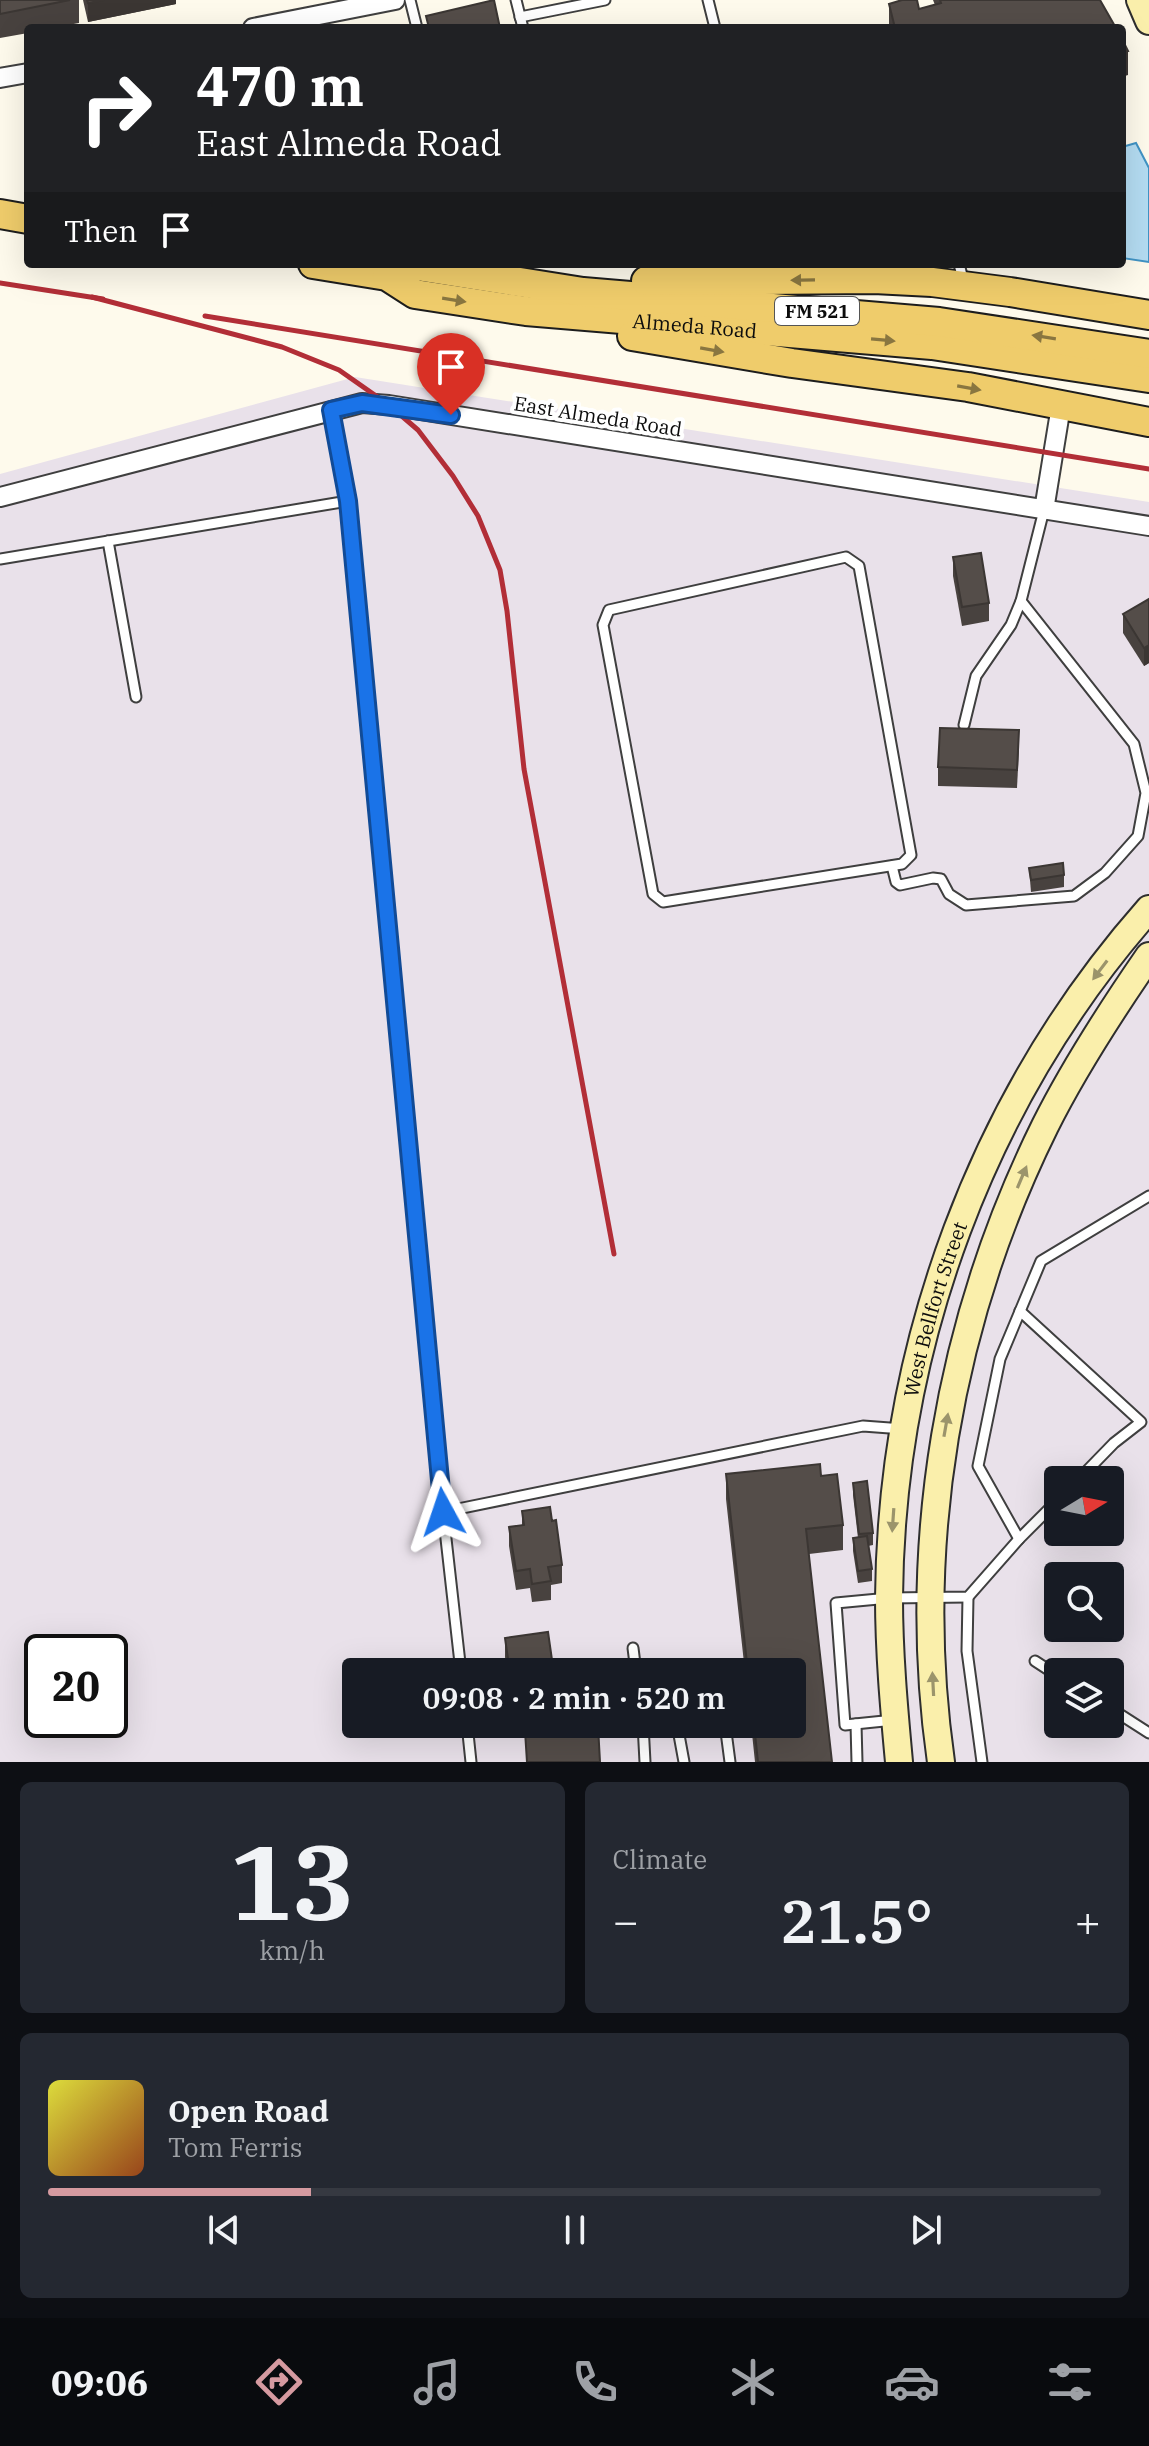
<!DOCTYPE html>
<html lang="en">
<head>
<meta charset="utf-8">
<style>
	body { margin:0; font-family:"IBM Plex Serif",serif; background:#242831; color:#f1f3f6; height:100vh; display:flex; flex-direction:column; font-size:30px; white-space:nowrap }
	* { box-sizing:border-box; margin:0 }
	p { font-size:26px; color:#9ea1a6 }
	.icon { flex:none; width:44px; height:44px; fill:none; stroke:currentColor; stroke-width:2; stroke-linecap:round; stroke-linejoin:round }
	.map { position:relative; height:1762px; overflow:hidden }
	.drawer { display:flex; flex-direction:column; gap:20px; padding:20px; background:#0d0f14; flex:1 }
	.drawer>* { flex:none }
	.guide { position:absolute; left:24px; top:24px; width:1102px; height:244px; border-radius:8px; box-shadow:0 8px 32px #0002; background:#202124; color:#fff; overflow:hidden }
	.needle { width:52px; rotate:80deg }
	.tools { position:absolute; left:1044px; top:1466px; display:grid; gap:16px }
	.tools a { display:grid; place-items:center; width:80px; height:80px; border-radius:8px; background:#171b24; box-shadow:0 8px 32px #0002; font-size:40px }
	.speed { position:absolute; left:24px; top:1634px; display:flex; gap:16px; font-size:40px; font-weight:700; text-align:center }
	.speed>* { display:grid; place-content:center; width:104px; height:104px; border-radius:50%; background:#171b24; box-shadow:0 8px 32px #0002; line-height:1 }
	.speed .limit { border:4px solid #111; border-radius:12px; background:#fff; color:#111 }
	.pin { position:absolute; display:grid; place-items:center; width:68px; height:68px; color:#fff; margin:-82px -34px; border-radius:50% 50% 50% 0; rotate:-45deg; box-shadow:0 0 8px #0007 }
	.pin .icon { rotate:45deg }
	.me { position:absolute; width:88px; margin:-44px; rotate:355deg; stroke-linejoin:round; filter:drop-shadow(0 0 6px #0008) }
	.turn { display:flex; align-items:center; gap:28px; height:168px; padding:0 40px; font-size:36px }
	.turn .icon { width:104px; height:104px; stroke-width:2.5 }
	.turn b { display:block; font-size:56px; line-height:68px }
	.then { display:flex; align-items:center; height:76px; padding:0 40px; background:#0003; gap:16px; font-size:30px }
	.big { font-size:60px; font-weight:600; line-height:1.1 }
	.drawer .widget { flex:1; display:flex; flex-direction:column; justify-content:center; gap:12px; min-width:0; padding:0 28px; border-radius:12px; background:#242831 }
	.drawer .dial { align-items:center; gap:0 }
	.dial b { font-size:104px; line-height:1 }
	.song { display:flex; align-items:center; gap:24px }
	.cover { width:96px; height:96px; border-radius:12px; background:linear-gradient(135deg,hsl(60 70% 55%),hsl(20 70% 35%)) }
	.played { height:8px; border-radius:4px; background:linear-gradient(90deg,#d59aa0 25%,#363941 25%) }
	.keys { display:flex; justify-content:space-around; direction:ltr }
	.heat { display:flex; justify-content:space-between; align-items:center; font-size:44px; direction:ltr }
	.drawer .tiles { flex:1; display:grid; gap:20px; grid-template-columns:1fr 1fr }
	.widget:last-child { grid-column:span 2 }
	.trip { position:absolute; left:342px; top:1658px; width:464px; height:80px; border-radius:8px; background:#171b24; box-shadow:0 8px 32px #0002; font-weight:600; line-height:80px; text-align:center }
	.dock { display:flex; height:128px; justify-content:space-around; align-items:center; background:#090b0e; color:#9ea1a6 }
	.dock .icon { width:56px; height:56px }
	.dock .current { color:#d59aa0 }
	.dock b { font-size:36px; color:#f1f3f6 }
	.map>svg:first-child { display:block }
</style>
</head>
<body>
<div class="map">
<svg width="1149" height="1762" viewBox="0 0 1149 1762">
	<rect width="100%" height="100%" fill="#fefaec"/>
	<path fill="#e9e1ea" fill-rule="evenodd" d="M355,377L1149,502V1762H0V474ZM1058,1480H1110V1532H1058ZM1058,1576H1110V1628H1058ZM42,1652H110V1720H42ZM356,1672H792V1724H356ZM1058,1672H1110V1724H1058Z"/>
	<path fill="#b4dcf2" stroke="#4093c4" stroke-width="2" d="M1136,143L1149,168V262L1122,258V147Z"/>
	<g fill="none" stroke-linecap="round" stroke-linejoin="round">
		<defs>
			<g id="lane">
				<path d="M410,0L417,28"/>
				<path d="M516,0L523,28"/>
				<path d="M708,0L715,28"/>
				<path d="M520,17L605,0"/>
				<path d="M959,264L964,283"/>
				<path d="M331,410L348,501L443,1512L461,1672"/>
				<path d="M108,541L136,697"/>
				<path d="M846,557L859,566L911,855L902,864L663,902L653,894L603,625L609,610Z"/>
				<path d="M0,559L348,501"/>
				<path d="M964,725L976,676L1011,625L1021,601"/>
				<path d="M892,866L896,882L900,885L933,878L941,879L949,894L966,905L1074,896L1105,873L1138,836L1146,793L1134,744L1021,601L1044,510"/>
				<path d="M1020,1311L1141,1422L1114,1443L1078,1480"/>
				<path d="M443,1512L863,1426L903,1429"/>
				<path d="M1019,1539L978,1466L1000,1359L1041,1261L1149,1196"/>
				<path d="M968,1597L967,1651L982,1762"/>
				<path d="M633,1648L636,1672"/>
				<path d="M1035,1661L1058,1676"/>
				<path d="M1110,1708L1149,1733"/>
				<path d="M894,1720L845,1725L836,1603L889,1598L968,1597L1019,1539L1058,1500"/>
				<path d="M467,1724L471,1762"/>
				<path d="M643,1724L645,1762"/>
				<path d="M677,1724L684,1762"/>
				<path d="M725,1724L730,1762"/>
				<path d="M856,1724L857,1762"/>
			</g>
			<g id="street">
				<path d="M253,28L395,0"/>
				<path d="M0,78L28,73"/>
				<path d="M0,497L362,403L389,405L1149,526"/>
				<path d="M1044,510L1061,406"/>
			</g>
			<g id="secondary">
				<path d="M1140,0L1149,21"/>
				<path id="s1" d="M899,1762C894,1708 889,1653 889,1598C891,1346 982,1098 1149,909"/>
				<path d="M941,1762C910,1546 948,1322 1045,1126C1075,1066 1111,1011 1149,956"/>
			</g>
			<g id="primary">
				<path d="M0,214L28,219"/>
				<path id="s2" d="M313,264L387,276L415,294L526,311L932,345L1149,378"/>
				<path d="M387,276L417,266L583,292L939,322L1149,354"/>
				<path d="M646,281L874,279L932,282L1010,292L1149,315"/>
				<path d="M632,336L792,363L968,387L1149,422"/>
			</g>
		</defs>
		<use href="#lane" stroke="#3f3f3f" stroke-width="13"/>
		<use href="#street" stroke="#3f3f3f" stroke-width="22"/>
		<use href="#secondary" stroke="#2e2e2e" stroke-width="30"/>
		<use href="#primary" stroke="#1d1d1d" stroke-width="32"/>
		<use href="#lane" stroke="#fff" stroke-width="9"/>
		<use href="#street" stroke="#fff" stroke-width="18"/>
		<use href="#secondary" stroke="#faefab" stroke-width="26"/>
		<use href="#primary" stroke="#efcc6b" stroke-width="28"/>
		<g stroke="#b22e37" stroke-width="5">
			<path d="M0,283L103,299"/>
			<path d="M92,297L282,347L339,370L389,405L418,430L453,476L478,516L500,570L507,611L524,769L614,1254"/>
			<path d="M205,316L1149,469"/>
		</g>
	</g>
	<g fill="#48423f">
		<path d="M0,0H79V23L52,28H28V33L0,38Z"/>
		<path d="M83,0H176V4L88,22Z"/>
		<path d="M933,0H1100L1116,28H889V4L919,9L935,5Z"/>
		<path d="M953,557L989,603V621L962,626L953,576Z"/>
		<path d="M1149,599V663L1144,666L1123,633V614Z"/>
		<path d="M1019,749L1017,788L938,786V767Z"/>
		<path d="M1029,868L1064,875V887L1031,892Z"/>
		<path d="M726,1474L821,1476L843,1525V1550L809,1554L832,1762H755L751,1724H792V1672H745L726,1499Z"/>
		<path d="M853,1483L873,1533V1545L868,1546L872,1569V1581L858,1583L853,1551V1538H858L853,1495Z"/>
		<path d="M522,1511L552,1521L562,1565V1583L551,1585V1600L532,1602L530,1588L516,1590L509,1546V1527L522,1526Z"/>
		<path d="M505,1638L552,1660V1672H507L505,1657Z"/>
	</g>
	<g fill="#3b3633">
		<path d="M104,0H176V4L88,22V3Z"/>
		<path d="M1128,51V75L1122,77V52Z"/>
		<path d="M1149,645V663L1144,666V648Z"/>
	</g>
	<g fill="#544d49" stroke="#3b3633" stroke-width="2">
		<path d="M0,0H70L0,14Z"/>
		<path d="M87,0H104L88,3Z"/>
		<path d="M494,0L500,28H429L426,16Z"/>
		<path d="M902,0H917L919,9L941,3L940,0H1100L1116,28H895L889,4Z"/>
		<path d="M1122,39L1128,51L1122,52Z"/>
		<path d="M981,553L989,603L962,607L953,557Z"/>
		<path d="M1149,599V645L1144,648L1123,614Z"/>
		<path d="M940,728L1019,730L1017,770L938,767Z"/>
		<path d="M1063,863L1064,875L1031,880L1029,868Z"/>
		<path d="M820,1464L821,1476L837,1474L843,1525L806,1529L832,1762H758L754,1724H792V1672H748L726,1474Z"/>
		<path d="M867,1481L873,1533L859,1534L853,1483Z"/>
		<path d="M550,1507L552,1521L556,1520L562,1565L548,1567L551,1581L532,1584L530,1569L516,1571L509,1527L524,1525L522,1511Z"/>
		<path d="M867,1536L872,1569L858,1571L853,1538Z"/>
		<path d="M548,1632L552,1660L509,1666L505,1638Z"/>
		<path d="M598,1726L600,1762H527L525,1731Z"/>
	</g>
	<defs><path id="oneway-solid" d="M-6-.8H1V-3.2L6.5 0L1 3.2V.8H-6Z" transform="scale(2)"/></defs>
	<g fill="#897640">
		<use href="#oneway-solid" transform="translate(803 280) rotate(179)"/>
		<use href="#oneway-solid" transform="translate(454 300) rotate(9)"/>
		<use href="#oneway-solid" transform="translate(1044 337) rotate(-171)"/>
		<use href="#oneway-solid" transform="translate(883 340) rotate(5)"/>
		<use href="#oneway-solid" transform="translate(712 350) rotate(10)"/>
		<use href="#oneway-solid" transform="translate(969 388) rotate(10)"/>
	</g>
	<g fill="#9b946b">
		<use href="#oneway-solid" transform="translate(1100 970) rotate(127)"/>
		<use href="#oneway-solid" transform="translate(1022 1177) rotate(-67)"/>
		<use href="#oneway-solid" transform="translate(946 1425) rotate(-80)"/>
		<use href="#oneway-solid" transform="translate(893 1520) rotate(94)"/>
		<use href="#oneway-solid" transform="translate(933 1684) rotate(-93)"/>
	</g>
	<g fill="none" stroke-linecap="round" stroke-linejoin="round">
		<defs>
			<path id="route" d="M443,1512L348,501L331,410L362,403L451,415"/>
		</defs>
		<use href="#route" stroke="#114b97" stroke-width="20"/>
		<use href="#route" stroke="#1a73e8" stroke-width="14"/>
	</g>
	<g text-anchor="middle" dominant-baseline="central" stroke-width="8" stroke-linejoin="round" paint-order="stroke">
		<rect fill="#fff" stroke="#555" stroke-width="2" x="775" y="297" width="84" height="28" rx="6"/>
		<g font-size="18" font-weight="bold" fill="#0c0c0c">
			<text x="817" y="311">FM 521</text>
		</g>
		<g font-size="20" fill="#0c0c0c" stroke="#fff">
			<text stroke="none"><textPath href="#s2" startOffset="390">Almeda Road</textPath></text>
			<text transform="translate(598 416) rotate(9)">East Almeda Road</text>
			<text stroke="none"><textPath href="#s1" startOffset="458">West Bellfort Street</textPath></text>
		</g>
	</g>
</svg>
<div class="tools">
<a><svg class="needle" viewBox="-14 -14 28 28"><path d="M0-13l5 13h-10z" fill="#e53935"/><path d="M0 13l5-13h-10z" fill="#9ea1a6"/></svg></a>
<a><svg class="icon" aria-label="search" viewBox="0 0 24 24"><circle cx="10" cy="10" r="6"/><path d="M15 15l6 6"/></svg></a>
<a><svg class="icon" aria-label="layers" viewBox="0 0 24 24"><path d="M12 4l9 5-9 5-9-5zM3 14l9 5 9-5"/></svg></a>
</div>
<div class="speed"><div class="limit">20</div></div>
<div class="pin" style="left:451px;top:415px;background:#d93025"><svg class="icon" aria-label="arrive" viewBox="0 0 24 24"><path d="M6 21V4h12l-3 4 3 4H6"/></svg></div>
<svg class="me" style="left:443px;top:1512px" viewBox="-20 -20 40 40"><path d="M0-17L14 15 0 8-14 15z" fill="#1a73e8" stroke="#fff" stroke-width="4"/></svg>
<div class="trip">09:08 · 2 min · 520 m</div>
<div class="guide">
<div class="turn"><svg class="icon" aria-label="right" viewBox="0 0 24 24"><path d="M7 20v-9h11M14 6l5 5-5 5"/></svg><div><b>470 m</b>East Almeda Road</div></div>
<div class="then">Then<svg class="icon" aria-label="arrive" viewBox="0 0 24 24"><path d="M6 21V4h12l-3 4 3 4H6"/></svg></div>
</div>
</div>
<section class="drawer">
<div class="tiles">
<div class="widget dial"><b>13</b><p>km/h</p></div>
<div class="widget"><p>Climate</p>
<div class="heat"><a>−</a><b class="big">21.5°</b><a>+</a></div>
</div>
<div class="widget">
<div class="song"><i class="cover"></i><div><b>Open Road</b><p>Tom Ferris</p></div></div>
<div class="played"></div>
<div class="keys"><svg class="icon" aria-label="previous" viewBox="0 0 24 24"><path d="M18 5L8 12l10 7zM5 5v14"/></svg><svg class="icon" aria-label="pause" viewBox="0 0 24 24"><path d="M8 5v14M16 5v14"/></svg><svg class="icon" aria-label="next" viewBox="0 0 24 24"><path d="M6 5l10 7-10 7zM19 5v14"/></svg></div>
</div>
</div>
</section>
<nav class="dock">
<b>09:06</b>
<svg class="icon current" aria-label="directions" viewBox="0 0 24 24"><path d="M12 3l9 9-9 9-9-9zM9 14v-3h6M13 9l2 2-2 2"/></svg>
<svg class="icon" aria-label="music" viewBox="0 0 24 24"><path d="M9 18V5l10-2v13"/><circle cx="6" cy="18" r="3"/><circle cx="16" cy="16" r="3"/></svg>
<svg class="icon" aria-label="phone" viewBox="0 0 24 24"><path d="M5 4h4l2 5-3 2q2 4 5 5l2-3 5 2v4C11 20 4 13 5 4z"/></svg>
<svg class="icon" aria-label="climate" viewBox="0 0 24 24"><path d="M12 3v18M4 7l16 10M4 17L20 7"/></svg>
<svg class="icon" aria-label="car" viewBox="0 0 24 24"><path d="M5 17H2v-5l4-1 3-4h7l3 4 3 1v5h-3M9 17h6M6 11h13"/><circle cx="7" cy="17" r="2"/><circle cx="17" cy="17" r="2"/></svg>
<svg class="icon" aria-label="filters" viewBox="0 0 24 24"><path d="M4 7h16M4 17h16"/><circle cx="9" cy="7" r="2"/><circle cx="15" cy="17" r="2"/></svg>
</nav>
</body>
</html>
